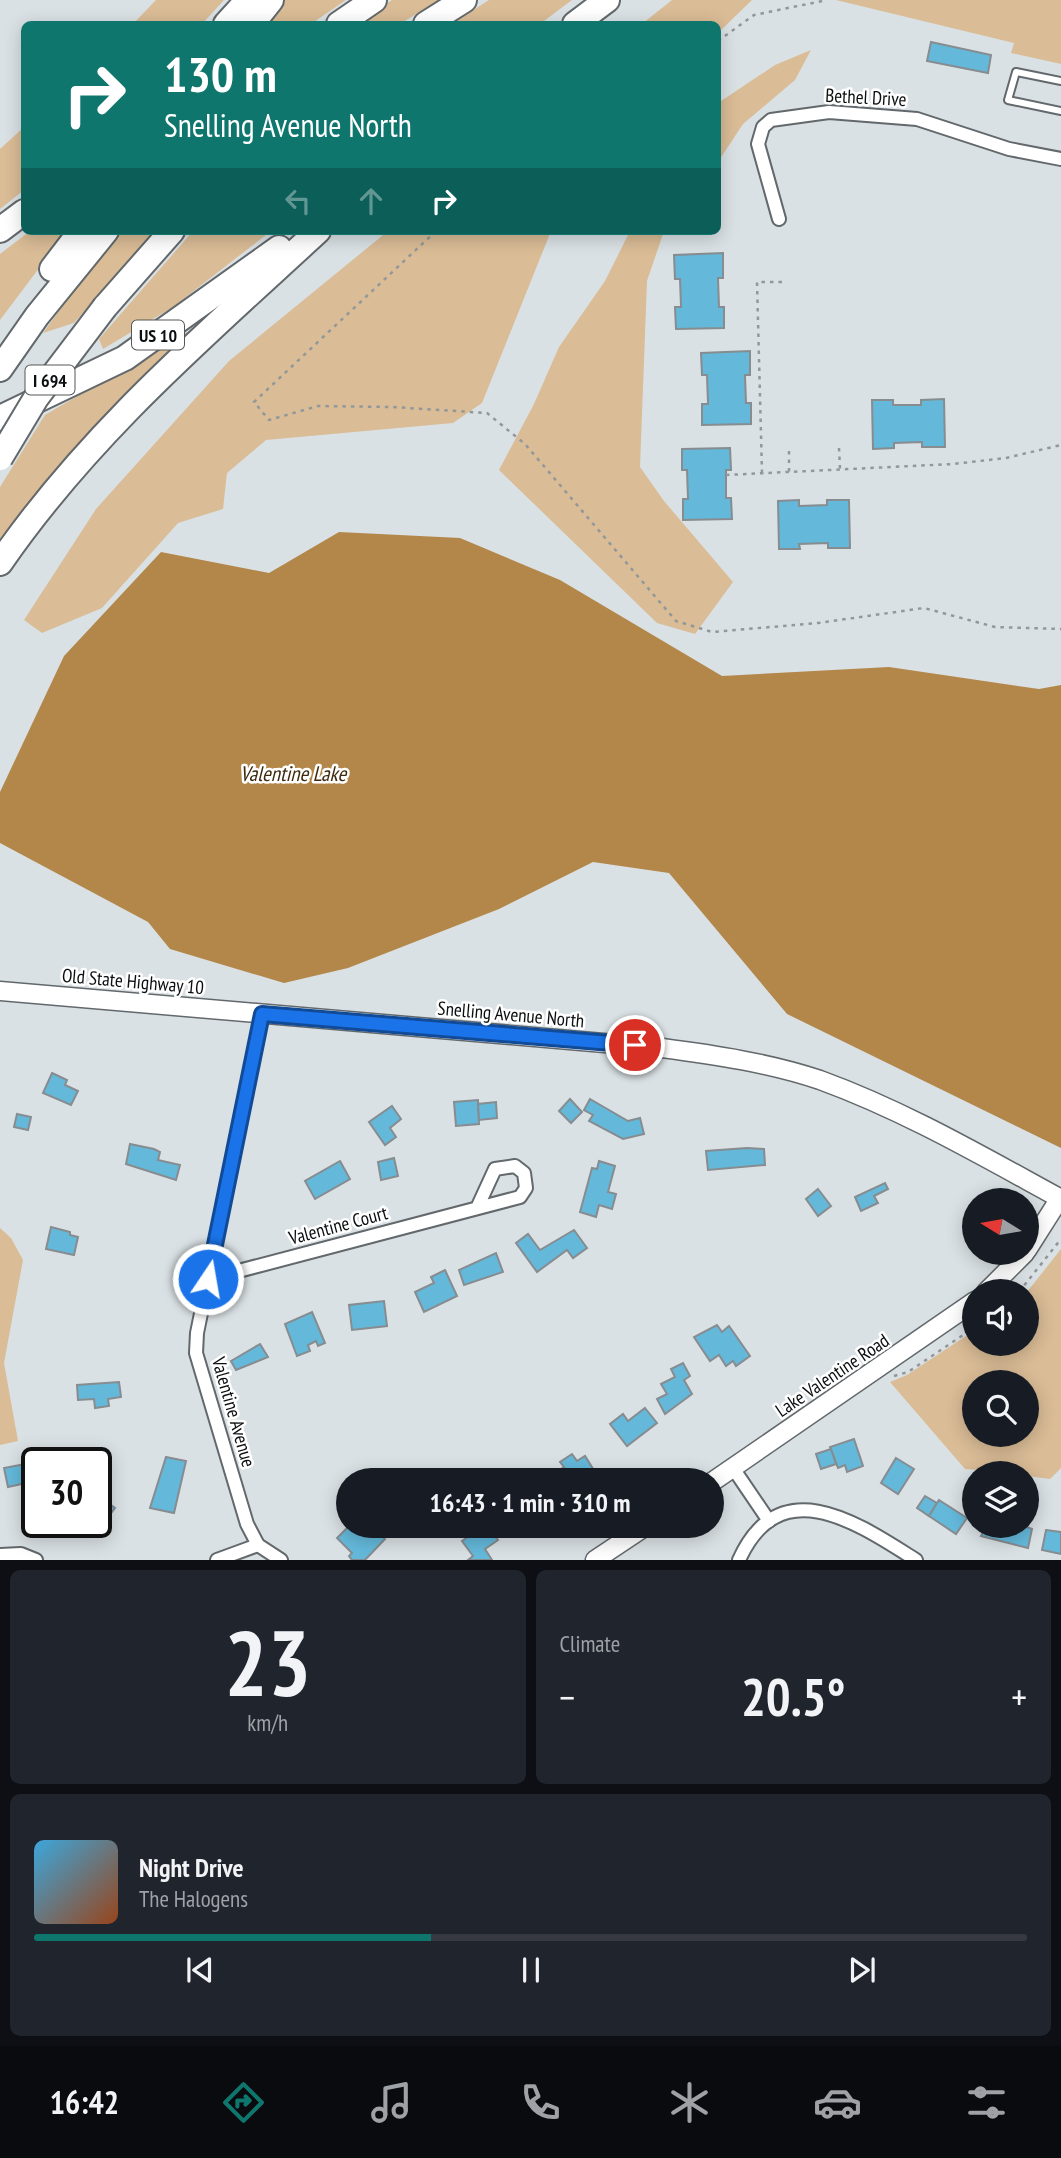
<!DOCTYPE html>
<html lang="en">
<head>
<meta charset="utf-8">
<style>
	body { margin:0; font-family:"PT Sans Narrow",sans-serif; background:#20242c; color:#f1f3f6; height:100vh; display:flex; flex-direction:column; font-size:26px; white-space:nowrap }
	* { box-sizing:border-box; margin:0 }
	p { font-size:23px; color:#9ea1a6 }
	.icon { flex:none; width:38px; height:38px; fill:none; stroke:currentColor; stroke-width:2; stroke-linecap:round; stroke-linejoin:round }
	.map { position:relative; height:1560px; overflow:hidden }
	.sheet { display:flex; flex-direction:column; gap:10px; padding:10px; background:#0d0f14; flex:1 }
	.sheet>* { flex:none }
	.top-card { position:absolute; left:21px; top:21px; width:700px; height:214px; border-radius:10px; box-shadow:0 4px 18px #0003; background:#0f766e; color:#fff; overflow:hidden }
	.needle { width:46px; rotate:281deg }
	.fabs { position:absolute; left:962px; top:1188px; display:grid; gap:14px }
	.fabs a { display:grid; place-items:center; width:77px; height:77px; border-radius:50%; background:#171b24; box-shadow:0 4px 18px #0003; font-size:35px }
	.speed { position:absolute; left:21px; top:1447px; display:flex; gap:14px; font-size:35px; font-weight:700; text-align:center }
	.speed>* { display:grid; place-content:center; width:91px; height:91px; border-radius:50%; background:#171b24; box-shadow:0 4px 18px #0003; line-height:1 }
	.speed .limit { border:4px solid #111; border-radius:10px; background:#fff; color:#111 }
	.pin { position:absolute; display:grid; place-items:center; width:60px; height:60px; color:#fff; margin:-30px; border:4px solid #fff; border-radius:50%; box-shadow:0 2px 7px #0007 }
	.me { position:absolute; width:77px; margin:-38px; rotate:12deg; stroke-linejoin:round; filter:drop-shadow(0 0 5px #0008) }
	.turn { display:flex; align-items:center; gap:24px; height:147px; padding:0 28px; font-size:32px }
	.turn .icon { width:91px; height:91px; stroke-width:2.5 }
	.turn b { display:block; font-size:49px; line-height:60px }
	.lanes { display:flex; align-items:center; height:66px; padding:0 28px; background:#0003; justify-content:center; gap:35px; direction:ltr }
	.lanes .off { opacity:.35 }
	.big { font-size:52px; font-weight:600; line-height:1.1 }
	.sheet .tile { flex:1; display:flex; flex-direction:column; justify-content:center; gap:10px; min-width:0; padding:0 24px; border-radius:10px; background:#20242c }
	.sheet .dial { align-items:center; gap:0 }
	.dial b { font-size:91px; line-height:1 }
	.song { display:flex; align-items:center; gap:21px }
	.cover { width:84px; height:84px; border-radius:10px; background:linear-gradient(135deg,hsl(200 70% 55%),hsl(20 70% 35%)) }
	.played { height:7px; border-radius:4px; background:linear-gradient(90deg,#0f766e 40%,#363941 40%) }
	.keys { display:flex; justify-content:space-around; direction:ltr }
	.heat { display:flex; justify-content:space-between; align-items:center; font-size:38px; direction:ltr }
	.sheet .tiles { flex:1; display:grid; gap:10px; grid-template-columns:1fr 1fr }
	.tile:last-child { grid-column:span 2 }
	.trip { position:absolute; left:336px; top:1468px; width:388px; height:70px; border-radius:35px; background:#171b24; box-shadow:0 4px 18px #0003; font-weight:600; line-height:70px; text-align:center }
	.menu { display:flex; height:112px; justify-content:space-around; align-items:center; background:#090b0e; color:#9ea1a6 }
	.menu .icon { width:49px; height:49px }
	.menu .active { color:#0f766e }
	.menu b { font-size:32px; color:#f1f3f6 }
	.map>svg:first-child { display:block }
</style>
</head>
<body>
<div class="map">
<svg width="1061" height="1560" viewBox="0 0 1061 1560">
	<rect width="100%" height="100%" fill="#dae1e4"/>
	<g fill="#dabc96" fill-rule="evenodd">
		<path d="M156,0H224L202,24H133Z"/>
		<path d="M283,0H346L311,24H263Z"/>
		<path d="M392,0H439L400,24H356Z"/>
		<path d="M489,0H572L540,24H451Z"/>
		<path d="M672,0H752L718,33V24H642Z"/>
		<path d="M836,0H1061V64L1011,53L1014,43Z"/>
		<path d="M811,50L795,80L743,124L718,162V103L775,65Z"/>
		<path d="M24,127V190L0,209V149Z"/>
		<path d="M30,231H67L0,320V254Z"/>
		<path d="M123,231H155L74,323L43,333L85,275Z"/>
		<path d="M193,231H271L173,307L103,349L99,339Z"/>
		<path d="M388,231H551L482,403L453,423L266,440L227,473L223,509L178,523L102,608L42,633L24,620L96,509L229,361Z"/>
		<path d="M630,231H664L647,281L640,467L664,501L733,582L695,634L657,623L499,470L534,404L559,347L605,281Z"/>
		<path d="M187,332V336L0,546V487L45,415Z"/>
		<path d="M0,1228L11,1238L23,1260L4,1363L18,1441L0,1445Z"/>
		<path d="M1061,1249V1468L1050,1479L1027,1476V1474L965,1469L890,1382L907,1375L975,1330V1344H1027V1292ZM1027,1382V1435H975V1382Z"/>
	</g>
	<path fill="#b3874a" d="M339,532L460,538L560,580L722,676L889,667L1039,689L1061,685V1148L787,1014L669,873L593,862L499,909L348,968L284,983L170,949L148,922L0,843V792L64,656L161,552L269,573Z"/>
	<g fill="#64b9db" stroke="#868c8f" stroke-width="2">
		<path d="M931,42L991,55L988,73L927,61Z"/>
		<path d="M723,253V278H718L719,307H724V328L676,329L675,307H681L680,279H675L674,255Z"/>
		<path d="M750,351V375H745L746,403H751V424L702,425V404H708L707,375H702L701,353Z"/>
		<path d="M944,399L945,447H922V442L894,443V448L873,449L872,400H893V405H921V400Z"/>
		<path d="M730,448L731,470H726V498H731L732,519L683,520V499H688L687,470H682V449Z"/>
		<path d="M799,500V506L827,505V500H849L850,548H828V543L799,544L800,549H779L778,501Z"/>
		<path d="M52,1073L67,1080L65,1085L78,1091L71,1105L43,1093Z"/>
		<path d="M570,1099L582,1112L571,1123L559,1111Z"/>
		<path d="M590,1099L628,1121L640,1118L644,1134L623,1139L589,1121L593,1115L584,1110Z"/>
		<path d="M478,1100L479,1124L456,1126L454,1102Z"/>
		<path d="M496,1102L497,1118L479,1120L478,1104Z"/>
		<path d="M392,1106L401,1119L390,1128L396,1137L385,1145L369,1122Z"/>
		<path d="M17,1114L31,1117L28,1130L14,1127Z"/>
		<path d="M130,1144L154,1149L160,1152L158,1160L180,1165L176,1180L126,1164Z"/>
		<path d="M747,1148L764,1149L765,1165L708,1170L706,1151Z"/>
		<path d="M394,1158L398,1176L381,1180L378,1162Z"/>
		<path d="M340,1161L350,1179L315,1199L305,1181Z"/>
		<path d="M599,1161L615,1166L608,1192L616,1194L612,1209L599,1205L596,1217L580,1212L592,1168L597,1169Z"/>
		<path d="M885,1183L888,1189L874,1196L878,1203L861,1211L855,1197Z"/>
		<path d="M818,1189L831,1206L818,1216L806,1199Z"/>
		<path d="M51,1227L70,1232V1235L78,1237L74,1255L46,1249Z"/>
		<path d="M574,1230L587,1248L573,1258L567,1250L537,1272L516,1243L528,1234L540,1250Z"/>
		<path d="M496,1253L503,1272L464,1285L459,1270Z"/>
		<path d="M445,1270L457,1296L424,1312L415,1292L434,1283L431,1277Z"/>
		<path d="M384,1301L387,1326L352,1330L349,1305Z"/>
		<path d="M312,1312L325,1343L318,1346L316,1341L308,1345L310,1351L297,1356L285,1324Z"/>
		<path d="M717,1325L722,1332L729,1326L750,1356L736,1366L733,1361L726,1366L719,1355L710,1361L694,1337Z"/>
		<path d="M260,1344L268,1357L236,1370L231,1361Z"/>
		<path d="M683,1363L690,1376L684,1380L692,1394L665,1414L657,1399L667,1394L661,1384L675,1377L671,1369Z"/>
		<path d="M119,1382L121,1397L108,1399L109,1406L95,1408L94,1399L78,1400L77,1385Z"/>
		<path d="M645,1408L657,1423L627,1446L610,1424L623,1414L628,1421Z"/>
		<path d="M854,1439L863,1466L847,1472L845,1465L838,1468L830,1447Z"/>
		<path d="M831,1449L836,1464L821,1469L816,1454Z"/>
		<path d="M572,1454L577,1461L585,1456L595,1472L583,1480H564L558,1471L564,1467L560,1462Z"/>
		<path d="M166,1457L186,1461L174,1513L150,1508Z"/>
		<path d="M896,1458L914,1469L898,1494L881,1483Z"/>
		<path d="M41,1461L37,1463V1493L28,1495L26,1483L8,1487L4,1468Z"/>
		<path d="M96,1494L115,1508L103,1524L96,1518Z"/>
		<path d="M925,1496L937,1503L929,1516L917,1508Z"/>
		<path d="M939,1500L967,1518L956,1534L929,1516Z"/>
		<path d="M349,1526H359L369,1536L375,1530L385,1539L365,1560H352L349,1556L352,1553L337,1538Z"/>
		<path d="M484,1526H488L498,1540L485,1549L492,1560H468L473,1556L462,1541Z"/>
		<path d="M986,1526H1024L1032,1529L1028,1548L981,1536Z"/>
		<path d="M1046,1530L1061,1532V1554L1042,1550Z"/>
	</g>
	<g fill="none" stroke-linecap="round" stroke-linejoin="round">
		<defs>
			<path id="lane" d="M1061,81L1016,72L1008,100L1061,111"/>
			<g id="street">
				<path d="M779,219L758,144L763,127L771,120L829,112L917,119L1009,149L1061,159"/>
				<path d="M262,1014L197,1333L196,1353L247,1524L258,1545L281,1560"/>
				<path d="M208,1279L520,1197L526,1188L524,1173L515,1166L495,1169L478,1206"/>
				<path d="M733,1468L769,1521"/>
				<path d="M0,1555L21,1554L36,1560"/>
				<path d="M217,1560L258,1545"/>
				<path d="M739,1560C780,1469 859,1524 916,1560"/>
			</g>
			<g id="secondary">
				<path d="M0,991L662,1048C715,1055 769,1063 820,1080C905,1111 982,1156 1061,1199"/>
				<path d="M1027,1250L1060,1198"/>
				<path d="M986,1292L1025,1253"/>
				<path d="M712,1482L975,1301"/>
				<path d="M595,1560L646,1526"/>
			</g>
			<g id="highway">
				<path d="M226,24L248,0"/>
				<path d="M252,24L271,0"/>
				<path d="M339,24L374,0"/>
				<path d="M426,24L464,0"/>
				<path d="M575,24L607,0"/>
				<path d="M0,230L24,212"/>
				<path d="M52,269L81,231"/>
				<path d="M105,307L172,231"/>
				<path d="M0,369L37,316L106,231"/>
				<path d="M0,418L125,358L279,248"/>
				<path d="M0,563C88,435 204,336 318,231"/>
			</g>
		</defs>
		<use href="#lane" stroke="#62686b" stroke-width="10"/>
		<use href="#street" stroke="#62686b" stroke-width="16"/>
		<use href="#secondary" stroke="#62686b" stroke-width="21"/>
		<use href="#highway" stroke="#62686b" stroke-width="28"/>
		<g stroke="#92989a" stroke-width="2.5" stroke-dasharray="3.5 5" stroke-linecap="butt">
			<path d="M718,41L754,15L827,0"/>
			<path d="M436,231L254,402L269,420L318,406L392,407L487,413L525,444L676,621L712,632L818,623L924,608L995,627L1061,629"/>
			<path d="M839,448L840,469"/>
			<path d="M789,451V472"/>
			<path d="M762,473L757,282H786"/>
			<path d="M726,475L953,464L1006,458L1061,445"/>
			<path d="M1019,1292L1061,1239"/>
			<path d="M894,1376L908,1372L975,1327"/>
			<path d="M660,1534L672,1526"/>
		</g>
		<use href="#lane" stroke="#fff" stroke-width="6"/>
		<use href="#street" stroke="#fff" stroke-width="12"/>
		<use href="#secondary" stroke="#fff" stroke-width="18"/>
		<use href="#highway" stroke="#fff" stroke-width="24"/>
		<defs>
			<path id="highway-bridge" d="M0,458L36,398L105,307"/>
		</defs>
		<use href="#highway-bridge" stroke="#62686b" stroke-width="28" stroke-linecap="butt"/>
		<use href="#highway-bridge" stroke="#fff" stroke-width="24"/>
	</g>
	<g fill="none" stroke-linecap="round" stroke-linejoin="round">
		<defs>
			<path id="route" d="M208,1279L262,1014L635,1045"/>
		</defs>
		<use href="#route" stroke="#114b97" stroke-width="18"/>
		<use href="#route" stroke="#1a73e8" stroke-width="12"/>
	</g>
	<g text-anchor="middle" dominant-baseline="central" stroke-width="5" stroke-linejoin="round" paint-order="stroke">
		<g fill="#fff" stroke="#545657" stroke-width="2">
			<rect x="132" y="320.5" width="52" height="29" rx="5"/>
			<rect x="25.5" y="365.5" width="49" height="29" rx="5"/>
		</g>
		<g font-size="18" font-weight="bold" fill="#0b0e0f">
			<text x="158" y="335">US 10</text>
			<text x="50" y="380">I 694</text>
		</g>
		<g font-size="19" fill="#0b0e0f" stroke="#fff">
			<text transform="translate(866 97) rotate(3)">Bethel Drive</text>
			<text transform="translate(133 981) rotate(5)">Old State Highway 10</text>
			<text transform="translate(511 1014) rotate(5)">Snelling Avenue North</text>
			<text transform="translate(338 1225) rotate(-15)">Valentine Court</text>
			<text transform="translate(832 1375) rotate(-34)">Lake Valentine Road</text>
			<text transform="translate(234 1412) rotate(74)">Valentine Avenue</text>
		</g>
		<g font-size="21" font-style="italic" fill="#3e2b0f" stroke="#fff">
			<text x="293" y="773">Valentine Lake</text>
		</g>
	</g>
</svg>
<div class="fabs">
<a><svg class="needle" viewBox="-14 -14 28 28"><path d="M0-13l5 13h-10z" fill="#e53935"/><path d="M0 13l5-13h-10z" fill="#9ea1a6"/></svg></a>
<a><svg class="icon" aria-label="sound" viewBox="0 0 24 24"><path d="M4 9h4l5-4v14l-5-4H4zM17 9q2 3 0 6"/></svg></a>
<a><svg class="icon" aria-label="search" viewBox="0 0 24 24"><circle cx="10" cy="10" r="6"/><path d="M15 15l6 6"/></svg></a>
<a><svg class="icon" aria-label="layers" viewBox="0 0 24 24"><path d="M12 4l9 5-9 5-9-5zM3 14l9 5 9-5"/></svg></a>
</div>
<div class="speed"><div class="limit">30</div></div>
<div class="pin" style="left:635px;top:1045px;background:#d93025"><svg class="icon" aria-label="arrive" viewBox="0 0 24 24"><path d="M6 21V4h12l-3 4 3 4H6"/></svg></div>
<svg class="me" style="left:208px;top:1279px" viewBox="-20 -20 40 40"><circle r="17" fill="#1a73e8" stroke="#fff" stroke-width="3"/><path d="M0-11L8 9 0 5-8 9z" fill="#fff"/></svg>
<div class="trip">16:43 · 1 min · 310 m</div>
<div class="top-card">
<div class="turn"><svg class="icon" aria-label="right" viewBox="0 0 24 24"><path d="M7 20v-9h11M14 6l5 5-5 5"/></svg><div><b>130 m</b>Snelling Avenue North</div></div>
<div class="lanes"><svg class="icon off" aria-label="left" viewBox="0 0 24 24"><path d="M17 20v-9H6M10 6l-5 5 5 5"/></svg><svg class="icon off" aria-label="ahead" viewBox="0 0 24 24"><path d="M12 20V5M6 11l6-6 6 6"/></svg><svg class="icon" aria-label="right" viewBox="0 0 24 24"><path d="M7 20v-9h11M14 6l5 5-5 5"/></svg></div>
</div>
</div>
<section class="sheet">
<div class="tiles">
<div class="tile dial"><b>23</b><p>km/h</p></div>
<div class="tile"><p>Climate</p>
<div class="heat"><a>−</a><b class="big">20.5°</b><a>+</a></div>
</div>
<div class="tile">
<div class="song"><i class="cover"></i><div><b>Night Drive</b><p>The Halogens</p></div></div>
<div class="played"></div>
<div class="keys"><svg class="icon" aria-label="previous" viewBox="0 0 24 24"><path d="M18 5L8 12l10 7zM5 5v14"/></svg><svg class="icon" aria-label="pause" viewBox="0 0 24 24"><path d="M8 5v14M16 5v14"/></svg><svg class="icon" aria-label="next" viewBox="0 0 24 24"><path d="M6 5l10 7-10 7zM19 5v14"/></svg></div>
</div>
</div>
</section>
<nav class="menu">
<b>16:42</b>
<svg class="icon active" aria-label="directions" viewBox="0 0 24 24"><path d="M12 3l9 9-9 9-9-9zM9 14v-3h6M13 9l2 2-2 2"/></svg>
<svg class="icon" aria-label="music" viewBox="0 0 24 24"><path d="M9 18V5l10-2v13"/><circle cx="6" cy="18" r="3"/><circle cx="16" cy="16" r="3"/></svg>
<svg class="icon" aria-label="phone" viewBox="0 0 24 24"><path d="M5 4h4l2 5-3 2q2 4 5 5l2-3 5 2v4C11 20 4 13 5 4z"/></svg>
<svg class="icon" aria-label="climate" viewBox="0 0 24 24"><path d="M12 3v18M4 7l16 10M4 17L20 7"/></svg>
<svg class="icon" aria-label="car" viewBox="0 0 24 24"><path d="M5 17H2v-5l4-1 3-4h7l3 4 3 1v5h-3M9 17h6M6 11h13"/><circle cx="7" cy="17" r="2"/><circle cx="17" cy="17" r="2"/></svg>
<svg class="icon" aria-label="filters" viewBox="0 0 24 24"><path d="M4 7h16M4 17h16"/><circle cx="9" cy="7" r="2"/><circle cx="15" cy="17" r="2"/></svg>
</nav>
</body>
</html>
